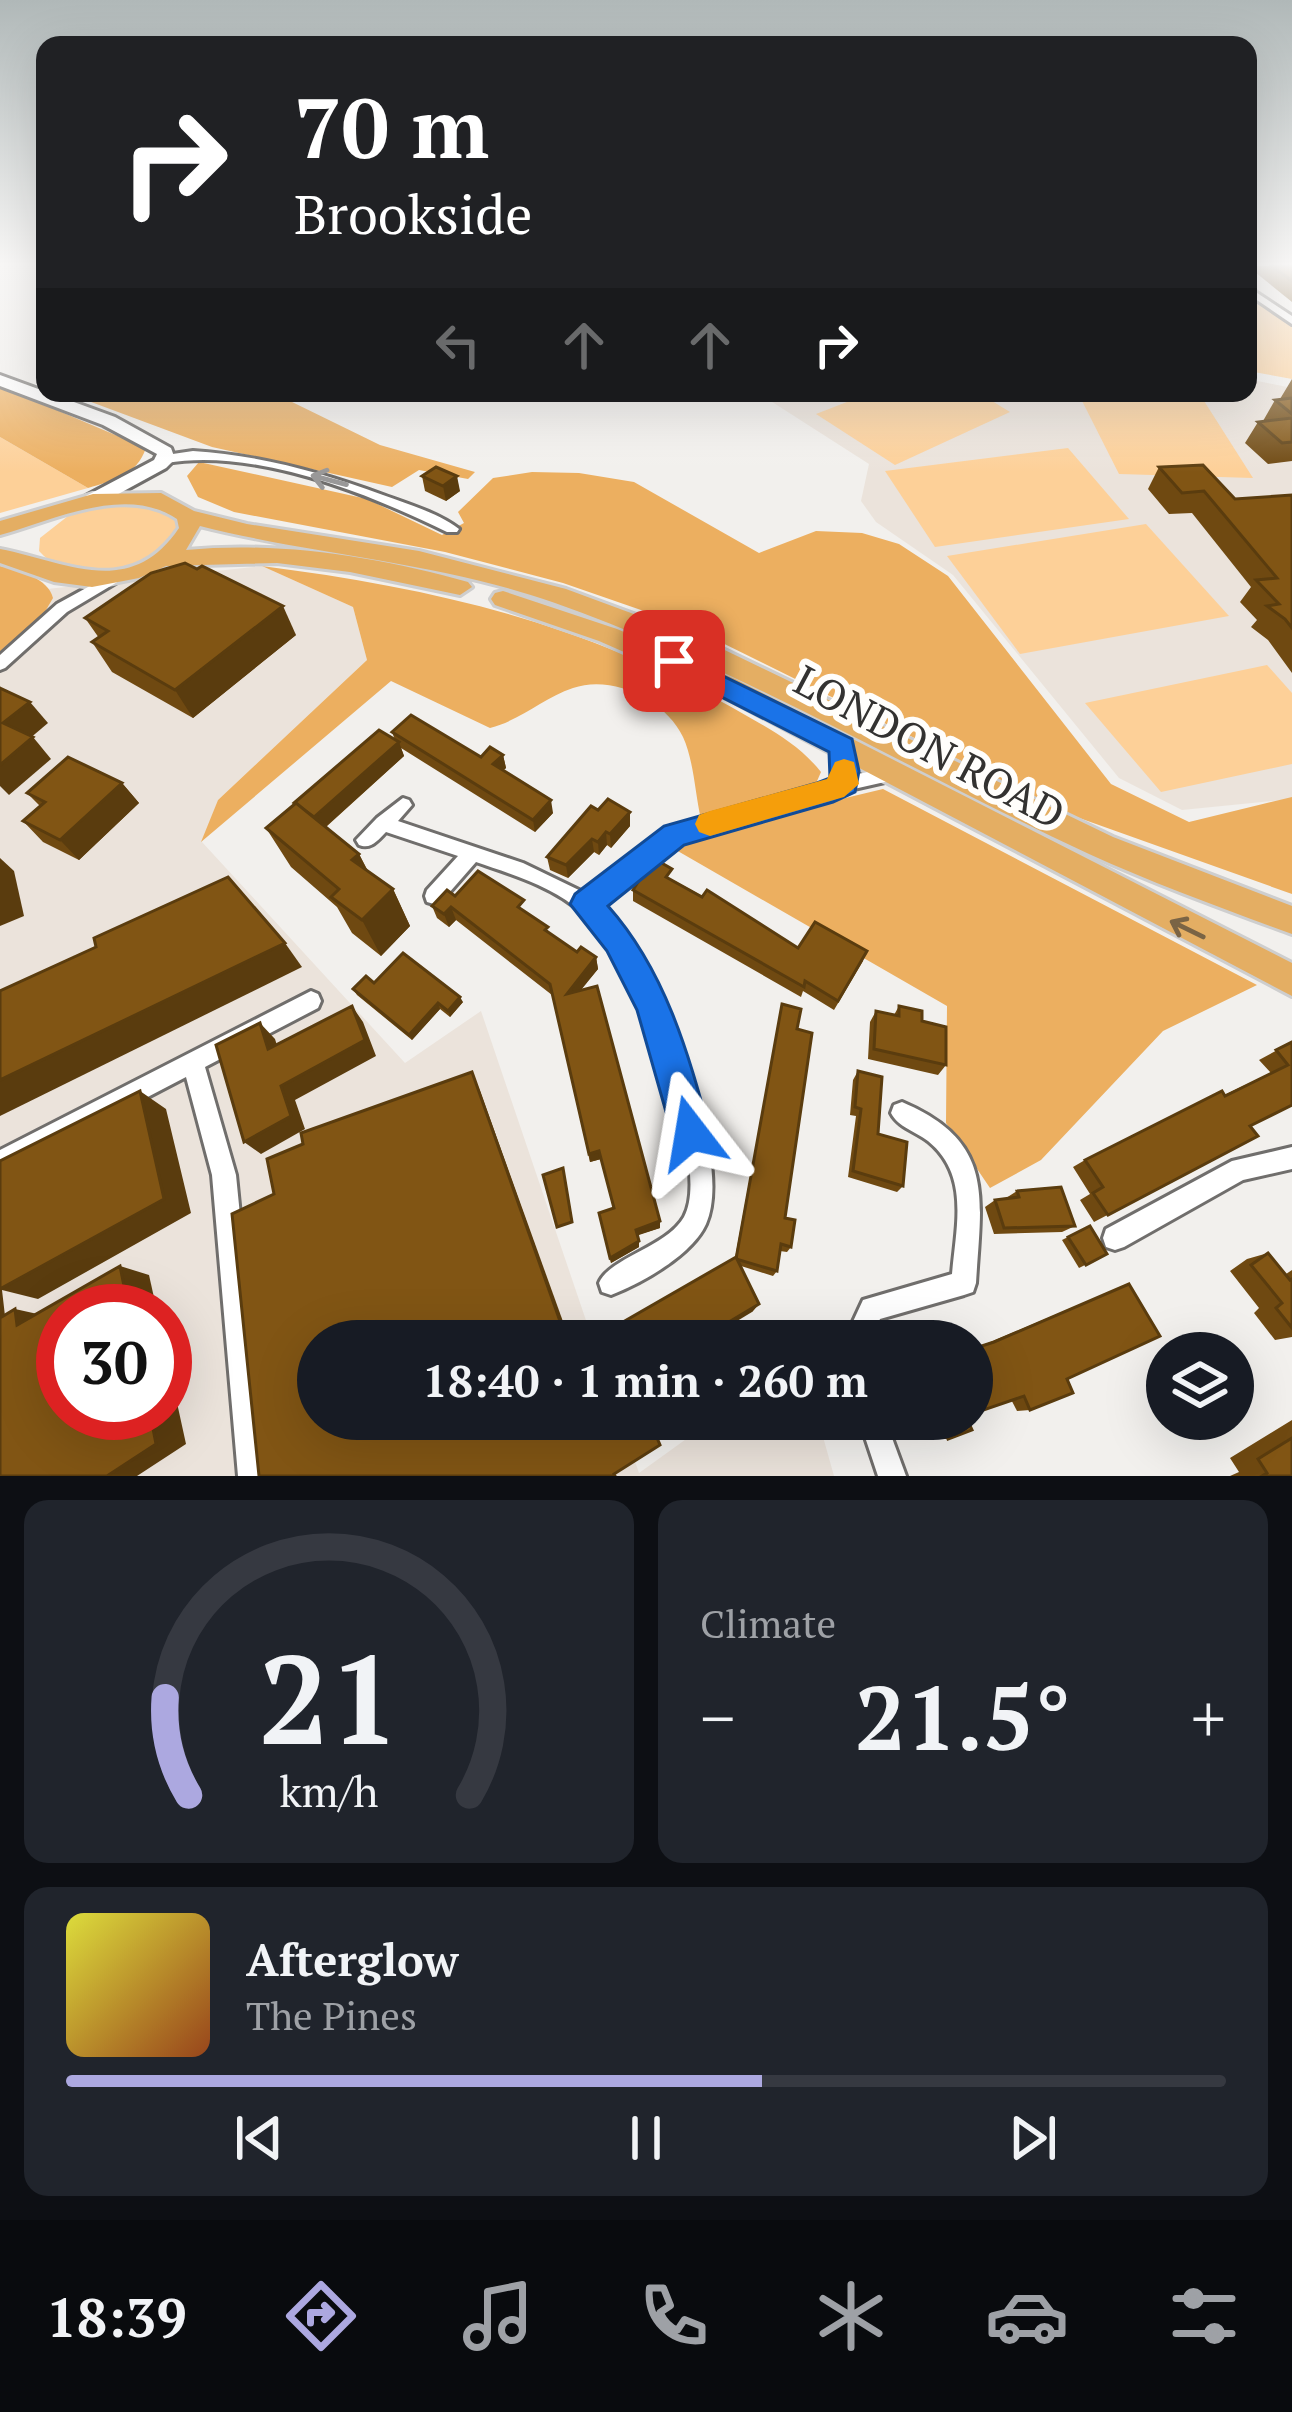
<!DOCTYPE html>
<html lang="en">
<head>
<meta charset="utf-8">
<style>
	body { margin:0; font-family:"PT Serif",serif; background:#20242c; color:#f1f3f6; height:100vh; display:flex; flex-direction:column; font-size:45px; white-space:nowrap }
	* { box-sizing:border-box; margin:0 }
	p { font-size:39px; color:#9ea1a6 }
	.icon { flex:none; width:66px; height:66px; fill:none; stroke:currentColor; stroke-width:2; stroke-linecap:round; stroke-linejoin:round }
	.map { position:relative; height:1476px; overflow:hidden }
	.details { display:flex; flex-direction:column; gap:24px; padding:24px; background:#0d0f14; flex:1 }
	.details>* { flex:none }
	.guide { position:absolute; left:36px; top:36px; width:1221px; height:366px; border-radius:24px; box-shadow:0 12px 48px #0002; background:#202124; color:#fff; overflow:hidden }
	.controls { position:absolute; left:1146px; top:1332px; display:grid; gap:24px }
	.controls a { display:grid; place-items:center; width:108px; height:108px; border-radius:50%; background:#171b24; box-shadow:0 12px 48px #0002; font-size:60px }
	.speed { position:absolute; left:36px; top:1284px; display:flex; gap:24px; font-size:60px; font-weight:700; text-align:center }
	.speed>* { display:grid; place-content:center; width:156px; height:156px; border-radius:50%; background:#171b24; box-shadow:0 12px 48px #0002; line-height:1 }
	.speed .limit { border:18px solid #d22; background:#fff; color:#111 }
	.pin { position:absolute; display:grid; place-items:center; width:102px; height:102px; color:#fff; margin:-51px; border-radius:24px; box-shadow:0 6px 18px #0006 }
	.me { position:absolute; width:132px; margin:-66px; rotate:346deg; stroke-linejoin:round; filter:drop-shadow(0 0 9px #0008) }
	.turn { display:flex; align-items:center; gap:42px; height:252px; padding:0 60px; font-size:54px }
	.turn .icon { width:156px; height:156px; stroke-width:2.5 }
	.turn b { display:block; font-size:84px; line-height:102px }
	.lanes { display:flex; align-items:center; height:114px; padding:0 60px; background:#0003; justify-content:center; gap:60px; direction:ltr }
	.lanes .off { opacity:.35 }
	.big { font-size:90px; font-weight:700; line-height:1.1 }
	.details .widget { flex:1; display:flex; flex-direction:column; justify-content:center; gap:18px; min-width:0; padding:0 42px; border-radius:24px; background:#20242c }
	.details .dial { align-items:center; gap:0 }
	.dial svg { height:312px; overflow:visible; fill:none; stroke:#363941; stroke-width:7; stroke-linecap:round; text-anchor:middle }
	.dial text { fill:#f1f3f6; stroke:none }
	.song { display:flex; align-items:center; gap:36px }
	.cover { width:144px; height:144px; border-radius:18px; background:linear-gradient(135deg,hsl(60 70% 55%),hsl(20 70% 35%)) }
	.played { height:12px; border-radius:6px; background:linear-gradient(90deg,#aca8e0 60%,#363941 60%) }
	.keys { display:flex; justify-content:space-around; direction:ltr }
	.heat { display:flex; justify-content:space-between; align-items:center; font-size:66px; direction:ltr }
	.details .tiles { flex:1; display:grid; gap:24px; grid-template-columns:1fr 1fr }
	.widget:last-child { grid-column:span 2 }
	.trip { position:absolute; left:297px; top:1320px; width:696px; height:120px; border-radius:60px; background:#171b24; box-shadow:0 12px 48px #0002; font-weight:700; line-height:120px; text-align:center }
	.tab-bar { display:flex; height:192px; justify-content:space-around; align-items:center; background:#090b0e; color:#9ea1a6 }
	.tab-bar .icon { width:84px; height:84px }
	.tab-bar .on { color:#aca8e0 }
	.tab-bar b { font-size:54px; color:#f1f3f6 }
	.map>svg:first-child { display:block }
</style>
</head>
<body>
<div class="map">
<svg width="1292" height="1476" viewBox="0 0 1292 1476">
	<rect width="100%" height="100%" fill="#f2f0ed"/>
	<g fill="#ebe3db" fill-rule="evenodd">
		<path d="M1248,379L1292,388V799L1182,810L1119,778L953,575L876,522L861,501L869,464L758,393H1248Z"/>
		<path d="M262,566L353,607L367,660L218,800L202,842L405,1063L481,1011L593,1341H318V1419H620L639,1473L714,1419H818L834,1476H0V594ZM63,1311H165V1413H63Z"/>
	</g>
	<g fill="#fdd098">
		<path d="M1248,296L1292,327V379L1248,371Z"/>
		<path d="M870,393H979L1010,412L895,465L816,414Z"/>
		<path d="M1078,393H1199L1253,478L1119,474Z"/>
		<path d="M0,437L88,488L0,513Z"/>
		<path d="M1068,448L1129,519L935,547L885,471Z"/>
		<path d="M106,504L153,505L178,518L181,527C161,570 72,590 39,551L40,538L68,516Z"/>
		<path d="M1146,524L1229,616L1020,654L947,556Z"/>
		<path d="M1267,665L1292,693V764L1161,792L1085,703Z"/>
	</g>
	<g fill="#ecaf60">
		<path d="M0,386L146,448C136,476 114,480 88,488L0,437Z"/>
		<path d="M67,393H263L288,400L380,445L475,472L468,479L419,470L392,487L212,447Z"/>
		<path d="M199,462L367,499L442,535L464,523L458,512L493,478L532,472L579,473L634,482L759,553L816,531L862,533L899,544L948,576L1111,784L1189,822L1292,797V894L1068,814L690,627L563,583L445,552L234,512L198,497L187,476Z"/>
		<path d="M0,566C19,570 48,578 53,598L39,622L0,654Z"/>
		<path d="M262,566C432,588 582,622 733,708C766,727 797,742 821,772L814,788L701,819C695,794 694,761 683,737C666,700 612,674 573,688C543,698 521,720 490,728L391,681L201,842L218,800L367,660L353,607Z"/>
		<path d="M883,789L1257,985L1163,1031L1041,1160L990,1188L946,1123L947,1006L676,850L704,832Z"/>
	</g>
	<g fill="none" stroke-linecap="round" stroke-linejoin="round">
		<defs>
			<g id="minor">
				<path d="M1248,287L1292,316V324L1248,294Z"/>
				<path d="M193,451C258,455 321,472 383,495C408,504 438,513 459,529L457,532H447C367,493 256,448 166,463L160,459L166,455Z"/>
				<path d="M119,570L124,572V578L67,612L5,668L0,670V655L57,604Z"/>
				<path d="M843,740L849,742L853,775L892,767L898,769L901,774L898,779L845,791L681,841L599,905C649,958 737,1153 706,1224C692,1255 642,1283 611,1295L602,1292L599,1283C609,1258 667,1247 684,1217C715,1161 627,955 582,913C555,887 511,874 476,862L441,902L434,904L427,902L425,896L427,890L458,856L386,832C378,840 371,850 359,845L356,840L377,818L403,798L409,800L412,805L398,821L523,863L585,893L669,830L836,780L835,747L837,742Z"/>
				<path d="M311,991L318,994L321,1001L318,1008L205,1067L236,1175L266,1476H238L212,1175L186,1077L0,1174V1150Z"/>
				<path d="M902,1102C996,1142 981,1197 976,1283L973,1292L964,1295L880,1319L870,1341H844L863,1300L952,1274C956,1226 970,1175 928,1141C915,1131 898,1127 891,1113L894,1105Z"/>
				<path d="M1292,1147V1169L1243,1180L1124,1247L1115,1250L1106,1247L1103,1238L1106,1229L1232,1161Z"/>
				<path d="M859,1419H885L906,1476H878Z"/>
			</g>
			<path id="secondary" d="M0,375L115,417L171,448L175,459L166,468L100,504H86V496L154,460L157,454L103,425L0,386Z"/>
			<g id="trunk">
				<path d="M161,493L194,511L247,524L419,551L566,589L704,640L1113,837L1292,906V934C1224,909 1155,884 1089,854C910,771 742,669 555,603C440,562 318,556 200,526L186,550C280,541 378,557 468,582L472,587L460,595L350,572L277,563L166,566L139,578L92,587L54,582L0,563V549C64,561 130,601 179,528L177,519C125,484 55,520 0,535V521L93,494Z"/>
				<path d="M503,591L617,629L735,679L1292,963V996L717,693L599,641L495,605L491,599L495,593Z"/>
			</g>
		</defs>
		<use href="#minor" stroke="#706e6c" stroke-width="6"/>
		<use href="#secondary" stroke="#706e6c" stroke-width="6"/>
		<use href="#trunk" stroke="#cecece" stroke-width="6"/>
		<use href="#minor" fill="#fff" fill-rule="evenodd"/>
		<use href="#secondary" fill="#fff" fill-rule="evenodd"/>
		<use href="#trunk" fill="#e4ae63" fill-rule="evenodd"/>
	</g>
	<g fill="#6f4911">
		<path d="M1251,266H1292V302L1250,268Z"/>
		<path d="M1292,379V461L1268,464L1245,443L1258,422L1263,421L1275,400L1280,399Z"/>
		<path d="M1159,467L1235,499L1292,495V673L1268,640L1251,627L1257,620L1240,602L1251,587L1192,513L1169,514L1148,489Z"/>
		<path d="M422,476L460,491L446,501L425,491Z"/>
		<path d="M85,618L296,635L193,718L112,672L92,642L99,638Z"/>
		<path d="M392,732L481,757L503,755L506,768L503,770L553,813L535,832L401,748L404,756L326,827L359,854L368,871L393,889L410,926L381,956L352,933L337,907L291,867L266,828L395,740Z"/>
		<path d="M122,783L139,803L79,860L43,842L23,821L40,806L27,793Z"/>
		<path d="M591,806L630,826L611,848L607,845L599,855L594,852L568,878L550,870L547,857Z"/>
		<path d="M671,879L798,948L863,961L834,1010L803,991L801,997L633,901V890Z"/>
		<path d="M455,896L526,913L549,933L577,952L596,957L598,969L580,990L660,1228L637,1235L639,1247L611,1263L599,1213L613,1208L601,1159L590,1162L552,995L456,920L449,927L437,918L432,906Z"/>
		<path d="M374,983L463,1002L450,1017L440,1009L412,1040L357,995L353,989Z"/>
		<path d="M782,1004L797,1029L785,1218L791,1247L787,1252L780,1251L777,1271L773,1276L741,1266L759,1304L752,1312L735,1258Z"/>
		<path d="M899,1006L922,1021L946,1065L938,1075L868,1059L870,1022L876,1011L894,1015Z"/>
		<path d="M1292,1042V1105L1250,1126L1258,1136L1094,1222L1080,1200L1090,1194L1073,1167L1085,1160L1271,1073L1259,1060Z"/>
		<path d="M858,1071L878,1134L903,1186L897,1192L848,1177L856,1116L850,1115L853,1080Z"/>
		<path d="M1017,1191L1075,1226L1062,1232L994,1234L985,1207L995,1200L1006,1198Z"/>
		<path d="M1090,1226L1107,1254L1079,1268L1062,1240Z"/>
		<path d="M1268,1253L1286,1274L1292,1270V1337L1275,1340L1254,1313L1259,1308L1230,1271L1247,1259Z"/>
		<path d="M1129,1284L1067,1379L1030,1410L1017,1411L983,1345Z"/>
		<path d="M904,1419H967L948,1439H938L933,1427L918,1432L909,1433Z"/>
		<path d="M1292,1420V1476H1230L1239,1472L1230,1458Z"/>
	</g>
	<g fill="#5a3c0e">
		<path d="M457,476L460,491L446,501L443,486Z"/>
		<path d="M283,606L296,635L193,718L175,690Z"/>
		<path d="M30,702L48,723L22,745L3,723Z"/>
		<path d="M33,737L51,759L9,795L0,786V765Z"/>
		<path d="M399,742L404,756L322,830L314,817Z"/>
		<path d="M503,755L506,768L496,777L493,764Z"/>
		<path d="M122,783L139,803L79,860L60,840Z"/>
		<path d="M551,800L553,813L535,832L533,820Z"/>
		<path d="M630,812V826L611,848L610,834Z"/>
		<path d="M606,832L607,845L599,855L598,842Z"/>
		<path d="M592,839L594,852L568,878L566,865Z"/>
		<path d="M359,854L378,892L352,860Z"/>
		<path d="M0,858L14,871L24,916L0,926Z"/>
		<path d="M393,889L410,926L381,956L362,920Z"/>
		<path d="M451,907L456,920L449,927L444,914Z"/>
		<path d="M285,943L302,967L0,1116V1080Z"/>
		<path d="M596,957L598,969L569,1005L567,994Z"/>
		<path d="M460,997L463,1002L450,1017L448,1011Z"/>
		<path d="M438,1003L440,1009L412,1040L409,1035Z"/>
		<path d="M352,1006L363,1022L376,1056L295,1100L305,1129L261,1154L244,1142L281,1086Z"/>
		<path d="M260,1023L275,1039L283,1064L268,1049Z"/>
		<path d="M472,1072L480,1091L570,1341H567Z"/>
		<path d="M140,1091L166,1109L191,1213L38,1299L2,1290L8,1342L0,1340V1277Z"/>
		<path d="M599,1151L601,1159L590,1162L589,1154Z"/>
		<path d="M660,1221V1228L636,1236V1230Z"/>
		<path d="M639,1241V1247L611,1263L610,1258Z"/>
		<path d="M120,1266L149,1275L157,1311H129Z"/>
		<path d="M759,1304L752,1312L704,1341H697Z"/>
		<path d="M15,1309L51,1317L17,1325Z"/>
		<path d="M165,1348L186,1444L137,1476H107L150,1413H165Z"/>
	</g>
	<g fill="#815514" stroke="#5a3c0e" stroke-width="3">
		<path d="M1272,266H1292V281Z"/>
		<path d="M1292,398V414L1275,400Z"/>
		<path d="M1292,418V442L1282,443L1258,422Z"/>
		<path d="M1203,465L1235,499L1292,495V628L1285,619L1267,606L1279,604L1256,580L1277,578L1204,491L1182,493L1159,467Z"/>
		<path d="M436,467L457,476L443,486L422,476Z"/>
		<path d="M185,563L197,569L202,566L283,606L175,690L92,642L108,631L85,618L151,573Z"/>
		<path d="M0,688L30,702L3,723L33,737L0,765Z"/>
		<path d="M411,715L481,757L490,747L503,755L493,764L551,800L533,820L392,732Z"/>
		<path d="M379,730L399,742L314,817L294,803Z"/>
		<path d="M68,757L122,783L60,840L23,821L45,802L27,793Z"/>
		<path d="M608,799L630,812L610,834L606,832L598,842L592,839L566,865L547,857L591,806L598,810Z"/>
		<path d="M296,803L359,854L352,860L393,889L362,920L331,897L339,889L266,828Z"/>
		<path d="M653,858L672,869L666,877L702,897L707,890L798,948L815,922L867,951L838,1001L805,981L804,987L633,890Z"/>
		<path d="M478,871L524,900L518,907L548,927L545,930L577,952L581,947L596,957L567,994L597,986L660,1221L636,1230L639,1241L610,1258L599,1213L614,1208L599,1151L589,1154L550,984L451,907L444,914L432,906L447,890L455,896Z"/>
		<path d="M228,877L285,943L0,1080V991L96,947L94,938Z"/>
		<path d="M403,953L460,997L448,1011L438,1003L409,1035L353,989L366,976L374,983Z"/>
		<path d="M782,1004L801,1009L797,1029L812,1033L785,1218L795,1220L791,1247L781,1244L777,1271L736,1259Z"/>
		<path d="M352,1006L365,1040L281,1086L291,1116L244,1142L216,1045L260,1023L268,1049Z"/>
		<path d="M899,1006L922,1011V1021L946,1027V1065L874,1049L876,1011L899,1016Z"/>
		<path d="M1292,1042V1105L1250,1126L1258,1136L1108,1215L1093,1193L1103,1187L1085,1160L1222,1091L1225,1096L1288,1065L1276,1050Z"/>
		<path d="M858,1071L882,1077L878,1134L907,1142L903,1186L853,1171L861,1109L855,1107Z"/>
		<path d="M472,1072L567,1341H318V1419H649L660,1445L614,1474L615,1476H259L232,1214L274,1194L267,1159L303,1144L301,1133Z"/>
		<path d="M140,1091L164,1199L0,1289V1161Z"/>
		<path d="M563,1168L572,1222L557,1227L543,1175Z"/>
		<path d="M1061,1187L1075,1226L1004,1228L995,1200L1019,1197L1017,1191Z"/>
		<path d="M1090,1226L1107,1254L1086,1265L1068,1237Z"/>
		<path d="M1268,1253L1290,1280L1292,1279V1328L1276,1308L1282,1303L1251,1265Z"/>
		<path d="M736,1257L759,1304L697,1341H650L649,1339L645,1341H590Z"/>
		<path d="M120,1266L129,1311H63V1413H150L156,1444L107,1476H0V1318L15,1309L17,1325Z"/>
		<path d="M1129,1284L1160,1336L1067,1379L1073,1393L1030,1410L1024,1396L972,1414V1349L994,1342Z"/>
		<path d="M681,1419H706L707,1420L687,1433Z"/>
		<path d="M913,1419H967L972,1430L948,1439L942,1424L918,1432Z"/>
		<path d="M1292,1438V1476H1262L1267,1473L1258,1459Z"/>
	</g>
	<defs><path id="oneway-shaft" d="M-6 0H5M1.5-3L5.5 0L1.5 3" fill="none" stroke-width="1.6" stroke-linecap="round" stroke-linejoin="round" transform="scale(3)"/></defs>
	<use stroke="#999898" href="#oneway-shaft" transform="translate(329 480) rotate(-165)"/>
	<use stroke="#7a6445" href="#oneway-shaft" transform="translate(1187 929) rotate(-154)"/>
	<linearGradient id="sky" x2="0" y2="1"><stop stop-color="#b0b8b8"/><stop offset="0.56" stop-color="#f9f8f7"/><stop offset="1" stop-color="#f9f8f7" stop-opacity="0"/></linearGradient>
	<rect width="1292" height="472" fill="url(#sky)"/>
	<path fill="#1a73e8" stroke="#114b97" stroke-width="3" d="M674,652L852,739L859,771L855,792L833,802L684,845L608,906C665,970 688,1052 710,1133L704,1147L691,1152L678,1147L672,1133L637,1010L607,951L570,904L575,894L664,826L817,783L830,778L829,752L665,668L661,661L665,655Z"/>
	<path fill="#f59e0b" d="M844,759L854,762L859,784L844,797L710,836L699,832L695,824L699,815L710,811L827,779L835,762Z"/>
	<g text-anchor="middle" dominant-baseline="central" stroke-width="12" stroke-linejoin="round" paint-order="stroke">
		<g font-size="42" fill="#333231" stroke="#fffefc">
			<text transform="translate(930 746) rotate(28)">LONDON ROAD</text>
		</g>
	</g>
</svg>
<div class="controls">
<a><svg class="icon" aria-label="layers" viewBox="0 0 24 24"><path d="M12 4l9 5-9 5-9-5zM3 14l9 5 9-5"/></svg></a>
</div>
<div class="speed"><div class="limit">30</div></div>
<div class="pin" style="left:674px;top:661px;background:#d93025"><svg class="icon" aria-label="arrive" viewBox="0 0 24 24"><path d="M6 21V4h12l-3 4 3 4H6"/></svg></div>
<svg class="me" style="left:691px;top:1133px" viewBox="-20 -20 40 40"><path d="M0-17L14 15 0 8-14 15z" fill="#1a73e8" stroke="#fff" stroke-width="4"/></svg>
<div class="trip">18:40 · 1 min · 260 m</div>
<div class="guide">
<div class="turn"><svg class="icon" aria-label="right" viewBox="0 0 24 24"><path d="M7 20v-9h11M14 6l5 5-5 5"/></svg><div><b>70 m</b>Brookside</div></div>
<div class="lanes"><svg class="icon off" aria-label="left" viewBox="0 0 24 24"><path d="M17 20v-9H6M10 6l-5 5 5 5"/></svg><svg class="icon off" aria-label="ahead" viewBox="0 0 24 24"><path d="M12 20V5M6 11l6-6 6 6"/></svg><svg class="icon off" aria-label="ahead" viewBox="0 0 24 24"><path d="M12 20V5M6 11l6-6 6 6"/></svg><svg class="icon" aria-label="right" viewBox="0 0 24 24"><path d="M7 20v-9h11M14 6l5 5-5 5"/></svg></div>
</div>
</div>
<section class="details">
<div class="tiles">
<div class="widget dial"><svg viewBox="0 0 100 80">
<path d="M14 69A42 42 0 1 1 86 69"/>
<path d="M14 69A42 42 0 0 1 8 44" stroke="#aca8e0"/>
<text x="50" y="56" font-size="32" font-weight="700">21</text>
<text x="50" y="72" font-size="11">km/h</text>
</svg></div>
<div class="widget"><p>Climate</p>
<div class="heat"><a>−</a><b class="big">21.5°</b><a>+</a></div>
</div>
<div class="widget">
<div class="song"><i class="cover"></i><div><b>Afterglow</b><p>The Pines</p></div></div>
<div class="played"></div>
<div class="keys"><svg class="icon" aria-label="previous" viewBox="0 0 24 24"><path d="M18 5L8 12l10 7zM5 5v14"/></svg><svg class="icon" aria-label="pause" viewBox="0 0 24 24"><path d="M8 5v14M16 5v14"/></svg><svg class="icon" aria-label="next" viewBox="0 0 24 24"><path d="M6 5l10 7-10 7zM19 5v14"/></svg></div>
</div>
</div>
</section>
<nav class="tab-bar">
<b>18:39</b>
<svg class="icon on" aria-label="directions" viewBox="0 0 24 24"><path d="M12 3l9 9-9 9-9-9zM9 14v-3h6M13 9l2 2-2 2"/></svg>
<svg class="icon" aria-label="music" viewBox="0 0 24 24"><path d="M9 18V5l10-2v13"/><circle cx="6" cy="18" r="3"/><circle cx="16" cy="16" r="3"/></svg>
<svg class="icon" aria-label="phone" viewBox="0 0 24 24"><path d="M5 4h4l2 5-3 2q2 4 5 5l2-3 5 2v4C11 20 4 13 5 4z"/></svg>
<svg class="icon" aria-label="climate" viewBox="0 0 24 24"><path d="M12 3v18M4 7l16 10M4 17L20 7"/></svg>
<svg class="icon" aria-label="car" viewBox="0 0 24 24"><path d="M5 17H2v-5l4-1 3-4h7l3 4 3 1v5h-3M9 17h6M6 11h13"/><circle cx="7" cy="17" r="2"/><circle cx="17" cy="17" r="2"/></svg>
<svg class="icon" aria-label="filters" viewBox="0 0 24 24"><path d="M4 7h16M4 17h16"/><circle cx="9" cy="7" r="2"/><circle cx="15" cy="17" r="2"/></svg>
</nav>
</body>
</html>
